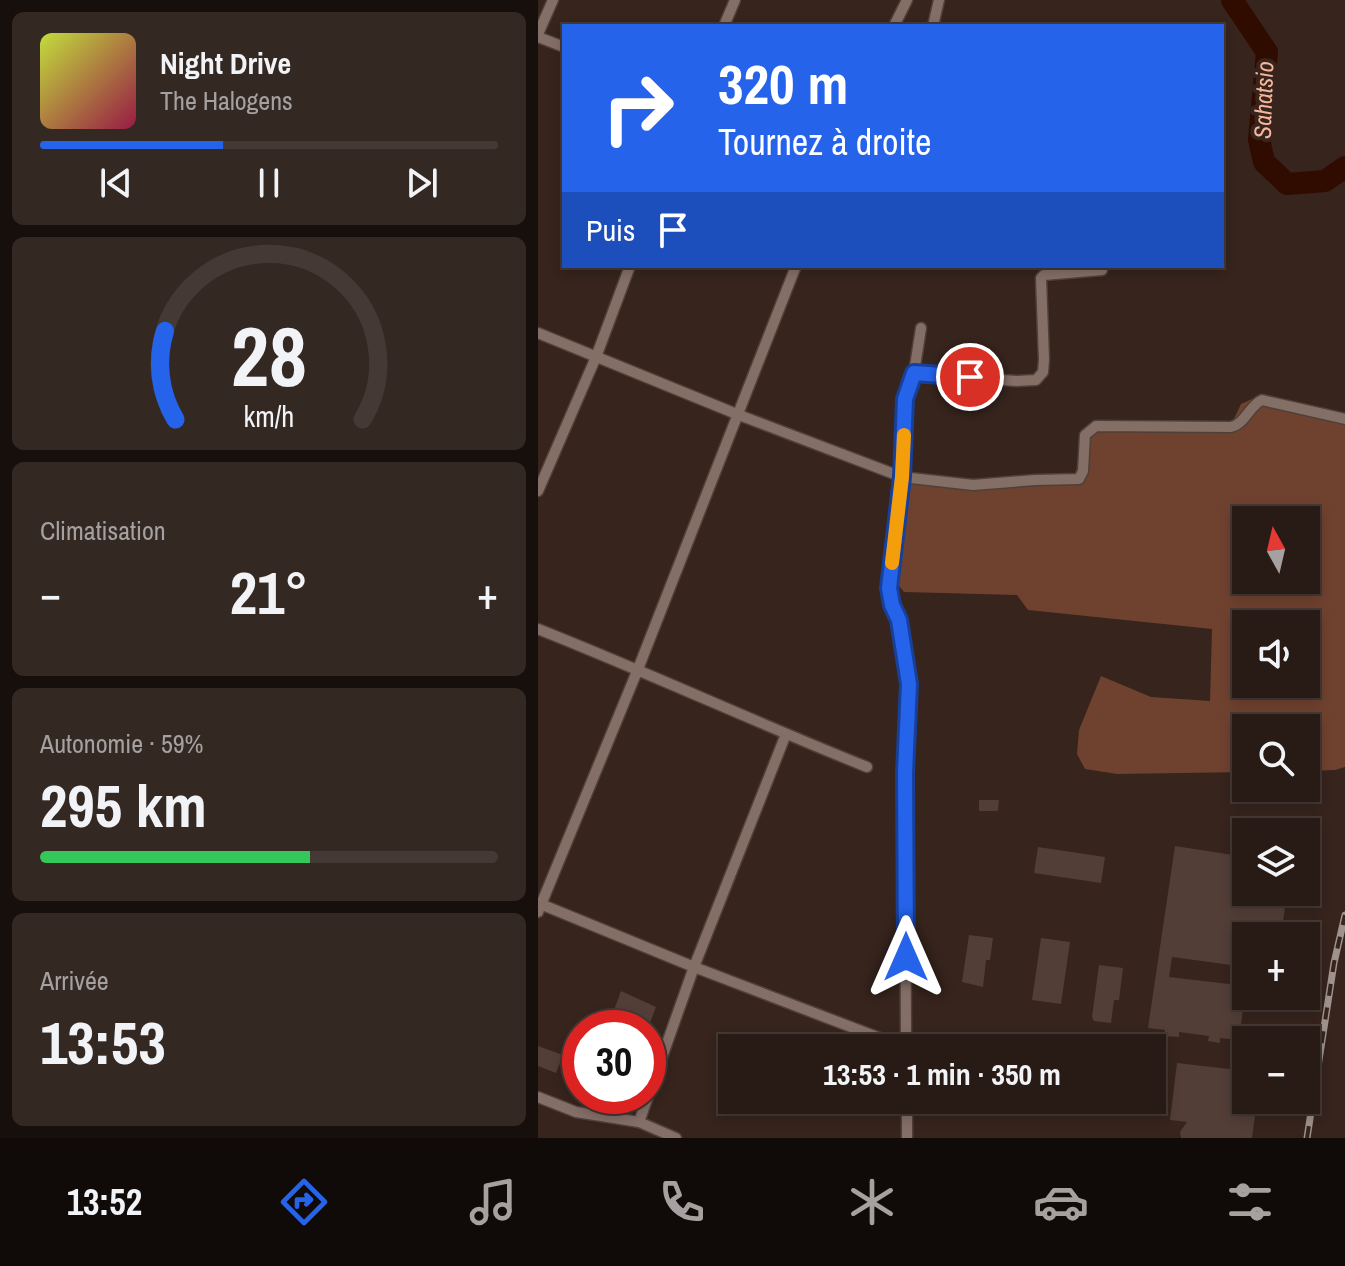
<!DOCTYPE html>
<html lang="fr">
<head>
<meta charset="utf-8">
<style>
	body { margin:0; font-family:"Archivo Narrow",sans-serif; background:#342823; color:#f1f3f6; height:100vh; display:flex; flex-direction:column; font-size:30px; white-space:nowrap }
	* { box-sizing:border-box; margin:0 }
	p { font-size:26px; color:#a5a1a1 }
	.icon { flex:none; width:44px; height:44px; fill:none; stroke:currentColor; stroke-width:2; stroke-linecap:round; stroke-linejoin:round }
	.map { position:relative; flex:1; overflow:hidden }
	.sheet { display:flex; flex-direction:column; gap:12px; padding:12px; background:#160f0c; width:538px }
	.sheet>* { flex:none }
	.guide { position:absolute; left:24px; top:24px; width:662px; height:244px; border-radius:0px; box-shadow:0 4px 12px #0003,0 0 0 2px #443935; background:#2563eb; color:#fff; overflow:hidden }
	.needle { width:52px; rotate:352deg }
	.controls { position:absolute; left:694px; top:506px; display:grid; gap:16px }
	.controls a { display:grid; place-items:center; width:88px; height:88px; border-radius:0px; background:#281b16; box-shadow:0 4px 12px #0003,0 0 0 2px #443935; font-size:40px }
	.speed { position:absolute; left:24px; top:1010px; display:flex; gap:16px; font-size:40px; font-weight:700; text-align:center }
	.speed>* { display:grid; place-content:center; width:104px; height:104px; border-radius:50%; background:#281b16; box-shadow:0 4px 12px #0003,0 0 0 2px #443935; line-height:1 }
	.speed .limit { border:12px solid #d22; background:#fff; color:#111 }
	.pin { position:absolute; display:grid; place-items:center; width:68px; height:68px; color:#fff; margin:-34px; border:4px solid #fff; border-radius:50%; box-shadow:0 2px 8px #0007 }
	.me { position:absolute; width:88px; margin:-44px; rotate:0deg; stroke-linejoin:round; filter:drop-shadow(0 0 6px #0008) }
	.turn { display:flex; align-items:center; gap:28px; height:168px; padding:0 24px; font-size:36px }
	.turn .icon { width:104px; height:104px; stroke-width:2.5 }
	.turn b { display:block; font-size:56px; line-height:68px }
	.then { display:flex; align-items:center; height:76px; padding:0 24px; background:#0003; gap:16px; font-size:30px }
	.big { font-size:60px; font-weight:700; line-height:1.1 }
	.sheet .card { flex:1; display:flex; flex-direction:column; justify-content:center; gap:12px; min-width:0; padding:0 28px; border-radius:12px; background:#342823 }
	.sheet .dial { align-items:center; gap:0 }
	.dial svg { height:208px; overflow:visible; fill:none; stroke:#443935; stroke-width:7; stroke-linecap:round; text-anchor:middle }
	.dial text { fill:#f1f3f6; stroke:none }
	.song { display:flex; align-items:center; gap:24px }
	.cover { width:96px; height:96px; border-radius:12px; background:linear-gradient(135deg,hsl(70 70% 55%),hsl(340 70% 35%)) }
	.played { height:8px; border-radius:4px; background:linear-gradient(90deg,#2563eb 40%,#443935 40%) }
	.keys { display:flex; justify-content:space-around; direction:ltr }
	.heat { display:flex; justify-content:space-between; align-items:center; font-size:44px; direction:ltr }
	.charge { height:12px; border-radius:6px; background:linear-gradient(90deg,#34c759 59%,#443935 0) }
	.trip { position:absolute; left:180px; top:1034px; width:448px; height:80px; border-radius:0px; background:#281b16; box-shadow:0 4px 12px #0003,0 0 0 2px #443935; font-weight:700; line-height:80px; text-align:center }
	.dock { display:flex; height:128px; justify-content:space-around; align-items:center; background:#100b09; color:#a5a1a1 }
	.dock .icon { width:56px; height:56px }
	.dock .active { color:#2563eb }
	.dock b { font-size:36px; color:#f1f3f6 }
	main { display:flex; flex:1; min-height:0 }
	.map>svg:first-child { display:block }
</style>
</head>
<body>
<main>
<section class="sheet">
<div class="card">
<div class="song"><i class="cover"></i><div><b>Night Drive</b><p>The Halogens</p></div></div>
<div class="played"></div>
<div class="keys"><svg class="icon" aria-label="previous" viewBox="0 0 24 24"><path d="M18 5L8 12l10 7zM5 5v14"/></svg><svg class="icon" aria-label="pause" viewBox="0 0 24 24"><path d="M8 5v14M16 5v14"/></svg><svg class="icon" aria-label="next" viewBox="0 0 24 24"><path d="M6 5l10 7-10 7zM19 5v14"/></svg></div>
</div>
<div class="card dial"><svg viewBox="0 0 100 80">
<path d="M14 69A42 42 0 1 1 86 69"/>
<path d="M14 69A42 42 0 0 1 10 35" stroke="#2563eb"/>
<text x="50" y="56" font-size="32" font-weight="700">28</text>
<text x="50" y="72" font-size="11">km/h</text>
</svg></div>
<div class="card"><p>Climatisation</p>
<div class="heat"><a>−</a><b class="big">21°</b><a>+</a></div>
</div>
<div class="card"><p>Autonomie · 59%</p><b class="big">295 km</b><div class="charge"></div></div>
<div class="card"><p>Arrivée</p><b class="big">13:53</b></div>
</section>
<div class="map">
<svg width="807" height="1138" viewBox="0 0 807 1138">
	<rect width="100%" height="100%" fill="#36241d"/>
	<path fill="#6f412f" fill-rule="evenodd" d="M714,399L807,421V767L797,770L768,771V728H708V772L579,774L547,769L539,754L541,730L563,676L613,697L672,701L674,629L490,610L479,595L366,592L351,574L366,476L537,482L543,431L554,423L693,425L703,404ZM708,520H768V580H708ZM708,624H768V684H708Z"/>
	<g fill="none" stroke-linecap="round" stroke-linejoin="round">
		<path stroke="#300b00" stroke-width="22" d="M694,0L729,52L721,139L726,162L749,184L787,181L807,167"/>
	</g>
	<g fill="#523e37">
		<path d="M441,800H461L460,811H441Z"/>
		<path d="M637,846L708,857V892L749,893L743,936H708V967L634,957L631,977L708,986L701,1040L682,1038V1043L670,1041L671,1036L641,1032V1037L626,1036L627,1030L610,1028Z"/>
		<path d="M500,847L567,857L563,883L496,873Z"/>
		<path d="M431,935L455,938L452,960H448L445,987L424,982Z"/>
		<path d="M503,938L532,942L523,1004L494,1000Z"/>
		<path d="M561,965L585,968L581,1000H576L573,1023L556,1021L554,1017Z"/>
		<path d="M83,991L118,1007L112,1023L76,1010Z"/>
		<path d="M0,1046L25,1055L18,1073L0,1066Z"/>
		<path d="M639,1063L708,1071V1115L717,1116L714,1138H643L642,1132L649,1122L632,1120Z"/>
	</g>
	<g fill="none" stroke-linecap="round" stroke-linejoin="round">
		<defs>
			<g id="street">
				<path d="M186,26L197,0"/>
				<path d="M356,26L369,0"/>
				<path d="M395,26L401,0"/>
				<path d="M0,34L15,0"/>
				<path d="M0,37L26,47"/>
				<path d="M0,333L201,415L364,477L435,485L497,480L541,479L545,471L547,435L558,426L693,427C708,423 711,406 724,400L807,419"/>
				<path d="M376,373L383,328"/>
				<path d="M0,491L58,357L92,266"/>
				<path d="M0,629C111,673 219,723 329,767"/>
				<path d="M0,903L156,967L368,1048"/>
				<path d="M0,912L100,669L258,266"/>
				<path d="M368,1048L367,773L371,684L361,620L354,605L351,588L364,477L367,399L376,373L478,381L498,380L505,372L506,360L503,278L506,275L564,270"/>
				<path d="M0,1097L38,1112L101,1122L138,1138"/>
				<path d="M369,1100V1138"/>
				<path d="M101,1122L156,967L248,734"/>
			</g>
		</defs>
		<use href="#street" stroke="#4f403a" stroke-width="13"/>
		<use href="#street" stroke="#846f67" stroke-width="10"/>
		<defs>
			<path id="rail" d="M769,1138L796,963L807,915"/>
		</defs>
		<use href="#rail" stroke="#a0928d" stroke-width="7"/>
		<use href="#rail" stroke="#36241d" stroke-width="4" stroke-dasharray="12" stroke-linecap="butt"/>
	</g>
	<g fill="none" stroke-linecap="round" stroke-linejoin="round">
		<defs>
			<path id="route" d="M368,957L367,773L371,684L361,620L354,605L351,588L364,477L367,399L376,373L432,377"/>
		</defs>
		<use href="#route" stroke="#184099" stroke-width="20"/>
		<use href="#route" stroke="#2563eb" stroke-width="14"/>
		<path stroke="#f59e0b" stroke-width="14" d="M354,563L364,477L366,435"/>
	</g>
	<g text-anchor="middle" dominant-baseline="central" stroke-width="8" stroke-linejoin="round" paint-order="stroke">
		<g font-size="24" font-style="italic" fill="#f7b59c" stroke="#36241d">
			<text transform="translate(725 100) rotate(-88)">Sahatsio</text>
		</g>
	</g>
</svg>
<div class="controls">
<a><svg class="needle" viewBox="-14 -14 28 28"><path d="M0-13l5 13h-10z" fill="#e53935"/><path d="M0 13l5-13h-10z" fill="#a5a1a1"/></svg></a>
<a><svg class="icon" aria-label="sound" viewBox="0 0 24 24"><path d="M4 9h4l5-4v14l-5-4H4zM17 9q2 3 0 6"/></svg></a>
<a><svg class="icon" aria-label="search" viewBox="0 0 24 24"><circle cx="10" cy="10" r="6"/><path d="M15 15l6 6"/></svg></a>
<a><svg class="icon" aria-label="layers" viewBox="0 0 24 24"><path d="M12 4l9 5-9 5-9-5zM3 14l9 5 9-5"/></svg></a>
<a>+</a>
<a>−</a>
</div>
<div class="speed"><div class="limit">30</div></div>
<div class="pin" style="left:432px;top:377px;background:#d93025"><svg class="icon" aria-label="arrive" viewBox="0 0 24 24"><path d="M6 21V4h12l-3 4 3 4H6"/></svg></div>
<svg class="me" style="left:368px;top:957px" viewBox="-20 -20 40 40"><path d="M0-17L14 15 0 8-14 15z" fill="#2563eb" stroke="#fff" stroke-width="4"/></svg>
<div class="trip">13:53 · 1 min · 350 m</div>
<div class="guide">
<div class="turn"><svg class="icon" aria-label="right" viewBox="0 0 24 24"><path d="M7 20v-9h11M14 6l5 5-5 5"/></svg><div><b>320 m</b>Tournez à droite</div></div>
<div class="then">Puis<svg class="icon" aria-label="arrive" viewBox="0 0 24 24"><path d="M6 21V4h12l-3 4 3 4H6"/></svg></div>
</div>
</div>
</main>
<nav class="dock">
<b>13:52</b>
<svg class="icon active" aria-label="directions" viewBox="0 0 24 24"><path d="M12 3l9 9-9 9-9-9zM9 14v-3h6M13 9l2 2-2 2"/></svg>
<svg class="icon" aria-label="music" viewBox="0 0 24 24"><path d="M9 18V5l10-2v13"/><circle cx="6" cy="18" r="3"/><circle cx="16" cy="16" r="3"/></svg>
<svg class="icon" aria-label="phone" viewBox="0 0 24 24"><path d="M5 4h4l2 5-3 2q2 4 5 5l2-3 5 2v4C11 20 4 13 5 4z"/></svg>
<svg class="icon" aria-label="climate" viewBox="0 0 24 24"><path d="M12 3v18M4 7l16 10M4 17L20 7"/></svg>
<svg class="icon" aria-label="car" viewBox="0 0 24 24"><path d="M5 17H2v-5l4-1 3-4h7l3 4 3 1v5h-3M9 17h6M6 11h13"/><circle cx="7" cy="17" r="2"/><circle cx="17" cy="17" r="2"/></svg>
<svg class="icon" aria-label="filters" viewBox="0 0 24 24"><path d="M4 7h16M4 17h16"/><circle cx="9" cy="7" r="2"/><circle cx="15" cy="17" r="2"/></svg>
</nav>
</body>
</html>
